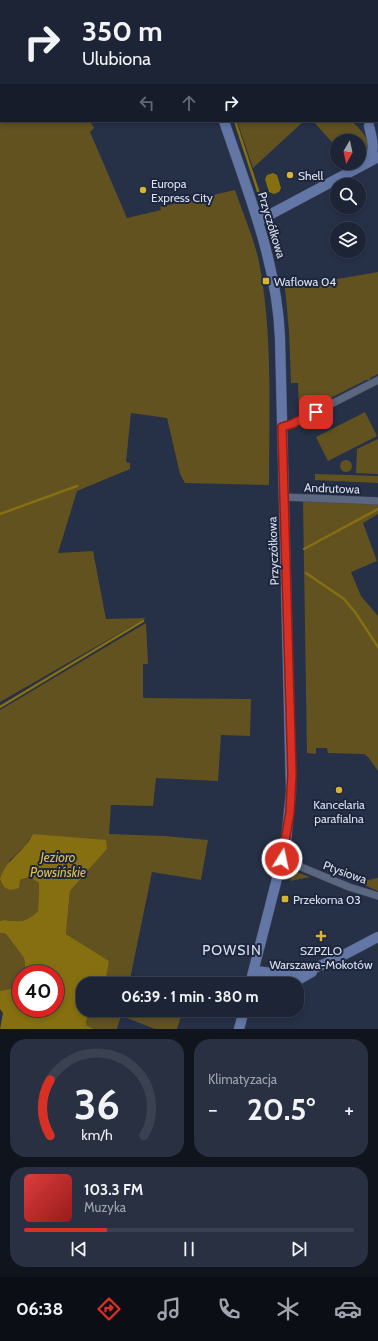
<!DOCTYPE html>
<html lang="pl">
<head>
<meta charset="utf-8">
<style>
	body { margin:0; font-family:Cabin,sans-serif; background:#293041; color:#f1f3f6; height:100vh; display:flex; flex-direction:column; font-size:15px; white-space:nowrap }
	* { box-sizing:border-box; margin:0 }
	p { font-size:13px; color:#a0a4ad }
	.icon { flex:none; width:22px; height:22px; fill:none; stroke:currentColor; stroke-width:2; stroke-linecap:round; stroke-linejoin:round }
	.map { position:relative; height:1029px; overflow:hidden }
	.side { display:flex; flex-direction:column; gap:10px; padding:10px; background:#0f141d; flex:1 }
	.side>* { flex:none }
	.hud { position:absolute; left:0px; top:0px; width:378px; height:122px; box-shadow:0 2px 6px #0003,0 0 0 1px #3a4150; background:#1c2435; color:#f1f3f6; overflow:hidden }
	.needle { width:26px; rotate:189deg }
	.tools { position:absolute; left:330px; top:134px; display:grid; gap:8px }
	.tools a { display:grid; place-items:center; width:36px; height:36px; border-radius:50%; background:#1c2435; box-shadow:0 2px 6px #0003,0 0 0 1px #3a4150; font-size:20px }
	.speed { position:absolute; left:12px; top:965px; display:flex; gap:8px; font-size:20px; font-weight:700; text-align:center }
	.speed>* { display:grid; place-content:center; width:52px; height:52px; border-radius:50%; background:#1c2435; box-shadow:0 2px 6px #0003,0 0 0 1px #3a4150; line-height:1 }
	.speed .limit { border:6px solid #d22; background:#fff; color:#111 }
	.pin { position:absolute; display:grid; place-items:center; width:34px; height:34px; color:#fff; margin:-17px; border-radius:8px; box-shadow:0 2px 6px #0006 }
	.me { position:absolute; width:44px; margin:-22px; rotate:10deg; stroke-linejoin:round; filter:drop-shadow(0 0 3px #0008) }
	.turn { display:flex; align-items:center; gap:14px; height:84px; padding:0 16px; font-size:18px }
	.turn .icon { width:52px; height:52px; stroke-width:2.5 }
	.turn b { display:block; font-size:28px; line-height:34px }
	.lanes { display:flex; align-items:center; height:38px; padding:0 16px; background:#0003; justify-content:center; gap:20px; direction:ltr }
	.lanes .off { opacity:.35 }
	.big { font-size:30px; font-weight:700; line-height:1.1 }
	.side .card { flex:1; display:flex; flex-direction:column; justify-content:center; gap:6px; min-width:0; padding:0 14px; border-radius:16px; background:#293041 }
	.side .dial { align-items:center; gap:0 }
	.dial svg { height:104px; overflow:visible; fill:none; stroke:#3a4150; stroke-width:7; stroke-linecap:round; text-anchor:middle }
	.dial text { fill:#f1f3f6; stroke:none }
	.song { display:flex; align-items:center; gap:12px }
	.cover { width:48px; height:48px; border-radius:6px; background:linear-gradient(135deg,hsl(0 70% 55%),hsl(0 70% 35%)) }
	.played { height:4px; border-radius:2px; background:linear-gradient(90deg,#d93025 25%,#3a4150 25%) }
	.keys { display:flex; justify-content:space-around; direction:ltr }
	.heat { display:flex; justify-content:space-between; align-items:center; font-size:22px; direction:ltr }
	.side .tiles { flex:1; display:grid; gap:10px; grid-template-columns:1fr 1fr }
	.card:last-child { grid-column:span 2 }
	.trip { position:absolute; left:76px; top:977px; width:228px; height:40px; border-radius:16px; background:#1c2435; box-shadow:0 2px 6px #0003,0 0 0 1px #3a4150; font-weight:700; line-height:40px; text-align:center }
	.menu { display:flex; height:64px; justify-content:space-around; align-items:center; background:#0b0e15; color:#a0a4ad }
	.menu .icon { width:28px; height:28px }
	.menu .active { color:#d93025 }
	.menu b { font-size:18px; color:#f1f3f6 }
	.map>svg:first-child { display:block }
</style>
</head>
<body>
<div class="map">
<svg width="378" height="1029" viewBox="0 0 378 1029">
	<rect width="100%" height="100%" fill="#263047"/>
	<g fill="#615220">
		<path d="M0,0L33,1H1V121H90L94,128L90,132L127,218L161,210L160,207L235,190C243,214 254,238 259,262C273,333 269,413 269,485L185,483L180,474L167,418L131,413L126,462L130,463V469L77,491L58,553L93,551L106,619L146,618L0,702Z"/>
		<path d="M237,121H304L253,168Z"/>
		<path d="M313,121H352C365,136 372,138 365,158L359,161V141H337V148Z"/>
		<path d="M378,272V374L370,378V380H366L299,414L298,383H291L289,331L285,288Z"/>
		<path d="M365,412L377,436L328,461L316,437Z"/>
		<path d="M378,439V474L356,473L357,449Z"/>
		<circle cx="346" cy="466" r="6"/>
		<path d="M315,474L378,476V483L315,480Z"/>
		<path d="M303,501L378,503V514L363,523L377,561L351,572L361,596L378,616V771L368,757L364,754L328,753L327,748H316V754L307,753Z"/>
		<path d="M146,623L148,664H143V698L251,699L250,736L221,735L218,781L156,778L153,806L111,805L109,834L165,836L208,840L201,880L152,872L129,984H105L108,961L66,934L70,891L107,849L33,834L24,847L9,861L20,880L29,877L39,883L38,911C31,918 24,922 14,921C9,921 5,919 0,921V710Z"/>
		<path d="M294,871L310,877L290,881L292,873Z"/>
		<path d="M378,878V891L357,882Z"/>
		<path d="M0,933L6,934L24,958L26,974H21V984C15,988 8,991 0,991Z"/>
		<path d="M88,1010H183L177,1029H155L122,1016L120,1019L117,1029H94L86,1025Z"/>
	</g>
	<g fill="#866f10">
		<path d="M273,173L277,175L281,188L279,192L274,194L269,192L265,179L267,175Z"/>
		<path d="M33,834L106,840L107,849L70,891L66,934L109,961L105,984H83V1010H88L86,1025L94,1029H0L3,1013L0,1009V991L15,988L21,984V1008H55V974H26L24,958L6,934L0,933V921C5,919 9,921 14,921C24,922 31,918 38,911L39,883L29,877L20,880L19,888L10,890L4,887L0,879C4,865 14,858 23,848C27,844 30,839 33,834Z"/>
	</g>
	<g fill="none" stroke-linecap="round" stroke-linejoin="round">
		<g stroke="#866f10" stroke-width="2.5">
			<path d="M196,0V1"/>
			<path d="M233,0L234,1"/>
			<path d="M307,0L308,1"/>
			<path d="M377,79L378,80"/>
			<path d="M235,121L258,191"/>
			<path d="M0,514L77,486"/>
			<path d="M304,549L378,509"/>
			<path d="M306,573L344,599L355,612L378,647"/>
			<path d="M0,707L143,621"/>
		</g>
		<defs>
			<g id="street">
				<path d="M82,0L83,1"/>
				<path d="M282,427L292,424L378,380"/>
				<path d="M284,497L378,501"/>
				<path d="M282,859L349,887L378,896"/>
			</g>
			<g id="secondary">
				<path d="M184,0V1"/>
				<path d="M257,0L258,1"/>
				<path d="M284,0L285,1"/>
				<path d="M377,103L378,104"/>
				<path d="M224,121C248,193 277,262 280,338L291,792L286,841L282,859L250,984"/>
				<path d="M366,163C377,152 372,139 369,126"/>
				<path d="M258,221L378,157"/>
				<path d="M254,971C270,973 287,975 303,971C329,965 354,949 378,937"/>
				<path d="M291,984L312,972"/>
				<path d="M239,1029L244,1010"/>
			</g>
		</defs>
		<use href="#street" stroke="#444c5f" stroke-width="8"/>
		<use href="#secondary" stroke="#444c5f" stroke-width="11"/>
		<use href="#street" stroke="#5b6781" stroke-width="7"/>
		<use href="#secondary" stroke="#6377a6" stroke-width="10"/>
	</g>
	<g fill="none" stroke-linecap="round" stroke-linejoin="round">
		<defs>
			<path id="route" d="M282,859L290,812L292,774L282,427L292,424L316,412"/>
		</defs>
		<use href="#route" stroke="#8d1f18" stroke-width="10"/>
		<use href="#route" stroke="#d93025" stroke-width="7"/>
	</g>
	<g fill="#d6b534" stroke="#1d263c" stroke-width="1.5">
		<circle cx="290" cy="175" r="4"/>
		<circle cx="143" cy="190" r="4"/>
		<rect x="262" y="277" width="8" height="8" rx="2"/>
		<circle cx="339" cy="790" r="4"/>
		<rect x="281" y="895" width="8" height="8" rx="2"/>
		<path d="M319 930h4v4h4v4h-4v4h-4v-4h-4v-4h4z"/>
	</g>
	<g text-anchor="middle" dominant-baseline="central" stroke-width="4" stroke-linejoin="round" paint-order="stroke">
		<g font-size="12" fill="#d9e0ef" stroke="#1d263c" text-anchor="start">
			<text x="298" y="175">Shell</text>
			<text x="151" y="183">Europa<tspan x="151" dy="14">Express City</tspan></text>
			<text x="274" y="281">Waflowa 04</text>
			<text x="339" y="804" text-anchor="middle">Kancelaria<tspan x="339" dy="14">parafialna</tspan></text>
			<text x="293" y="899">Przekorna 03</text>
			<text x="321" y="950" text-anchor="middle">SZPZLO<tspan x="321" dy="14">Warszawa-Mokotów</tspan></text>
		</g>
		<g font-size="12" fill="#d9e0ef" stroke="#1d263c">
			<text transform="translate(272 225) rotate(73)">Przyczółkowa</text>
			<text transform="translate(332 488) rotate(2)">Andrutowa</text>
			<text transform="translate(273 551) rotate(-92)">Przyczółkowa</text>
			<text transform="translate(345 872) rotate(20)">Ptysiowa</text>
		</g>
		<g font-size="13" font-style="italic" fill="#dfbf4c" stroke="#1d263c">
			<text x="58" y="857">Jezioro<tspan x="58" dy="15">Powsińskie</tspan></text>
		</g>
		<g font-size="14" letter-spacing="1" fill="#d9e0ef" stroke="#1d263c">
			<text x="232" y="950">POWSIN</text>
		</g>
	</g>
</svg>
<div class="tools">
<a><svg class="needle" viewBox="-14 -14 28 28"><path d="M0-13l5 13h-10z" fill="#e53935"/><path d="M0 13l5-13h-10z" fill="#a0a4ad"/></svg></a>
<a><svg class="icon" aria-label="search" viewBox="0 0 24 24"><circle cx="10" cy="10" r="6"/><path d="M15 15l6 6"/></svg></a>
<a><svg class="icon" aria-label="layers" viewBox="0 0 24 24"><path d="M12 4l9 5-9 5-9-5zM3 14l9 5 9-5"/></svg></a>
</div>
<div class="speed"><div class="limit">40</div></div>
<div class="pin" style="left:316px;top:412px;background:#d93025"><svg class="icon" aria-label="arrive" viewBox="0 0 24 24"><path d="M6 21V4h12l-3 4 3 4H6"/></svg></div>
<svg class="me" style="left:282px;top:859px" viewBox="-20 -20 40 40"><circle r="17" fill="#d93025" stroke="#fff" stroke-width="3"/><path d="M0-11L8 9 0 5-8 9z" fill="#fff"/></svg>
<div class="trip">06:39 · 1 min · 380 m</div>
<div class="hud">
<div class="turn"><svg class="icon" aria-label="right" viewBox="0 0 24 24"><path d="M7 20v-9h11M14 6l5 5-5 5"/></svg><div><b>350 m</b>Ulubiona</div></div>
<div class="lanes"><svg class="icon off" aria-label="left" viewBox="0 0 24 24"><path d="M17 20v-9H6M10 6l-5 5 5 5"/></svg><svg class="icon off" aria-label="ahead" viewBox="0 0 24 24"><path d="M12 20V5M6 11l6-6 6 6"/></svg><svg class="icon" aria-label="right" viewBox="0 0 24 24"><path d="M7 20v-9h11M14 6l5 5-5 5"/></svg></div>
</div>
</div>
<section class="side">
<div class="tiles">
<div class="card dial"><svg viewBox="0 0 100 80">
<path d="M14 69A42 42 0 1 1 86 69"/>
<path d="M14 69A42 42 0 0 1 14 26" stroke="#d93025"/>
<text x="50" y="56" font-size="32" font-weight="700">36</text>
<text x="50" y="72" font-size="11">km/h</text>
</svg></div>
<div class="card"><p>Klimatyzacja</p>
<div class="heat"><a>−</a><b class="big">20.5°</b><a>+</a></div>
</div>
<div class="card">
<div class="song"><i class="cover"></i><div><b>103.3 FM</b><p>Muzyka</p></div></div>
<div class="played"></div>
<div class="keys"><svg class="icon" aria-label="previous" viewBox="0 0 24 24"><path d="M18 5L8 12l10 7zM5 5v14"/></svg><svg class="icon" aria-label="pause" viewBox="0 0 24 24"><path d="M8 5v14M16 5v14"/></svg><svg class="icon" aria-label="next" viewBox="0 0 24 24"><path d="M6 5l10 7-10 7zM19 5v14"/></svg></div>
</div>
</div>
</section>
<nav class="menu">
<b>06:38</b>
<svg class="icon active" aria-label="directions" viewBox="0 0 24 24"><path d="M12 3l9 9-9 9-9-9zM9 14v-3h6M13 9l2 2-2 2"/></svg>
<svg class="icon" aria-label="music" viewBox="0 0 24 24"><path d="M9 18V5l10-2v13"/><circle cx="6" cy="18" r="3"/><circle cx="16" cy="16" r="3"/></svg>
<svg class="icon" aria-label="phone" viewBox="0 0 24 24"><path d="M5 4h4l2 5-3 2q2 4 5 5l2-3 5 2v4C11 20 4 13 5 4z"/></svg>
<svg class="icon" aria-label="climate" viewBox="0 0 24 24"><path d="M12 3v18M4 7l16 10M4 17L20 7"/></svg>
<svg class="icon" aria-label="car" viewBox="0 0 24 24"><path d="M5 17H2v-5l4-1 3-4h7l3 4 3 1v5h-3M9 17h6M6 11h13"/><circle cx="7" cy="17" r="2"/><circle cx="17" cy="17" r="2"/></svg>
</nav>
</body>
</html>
